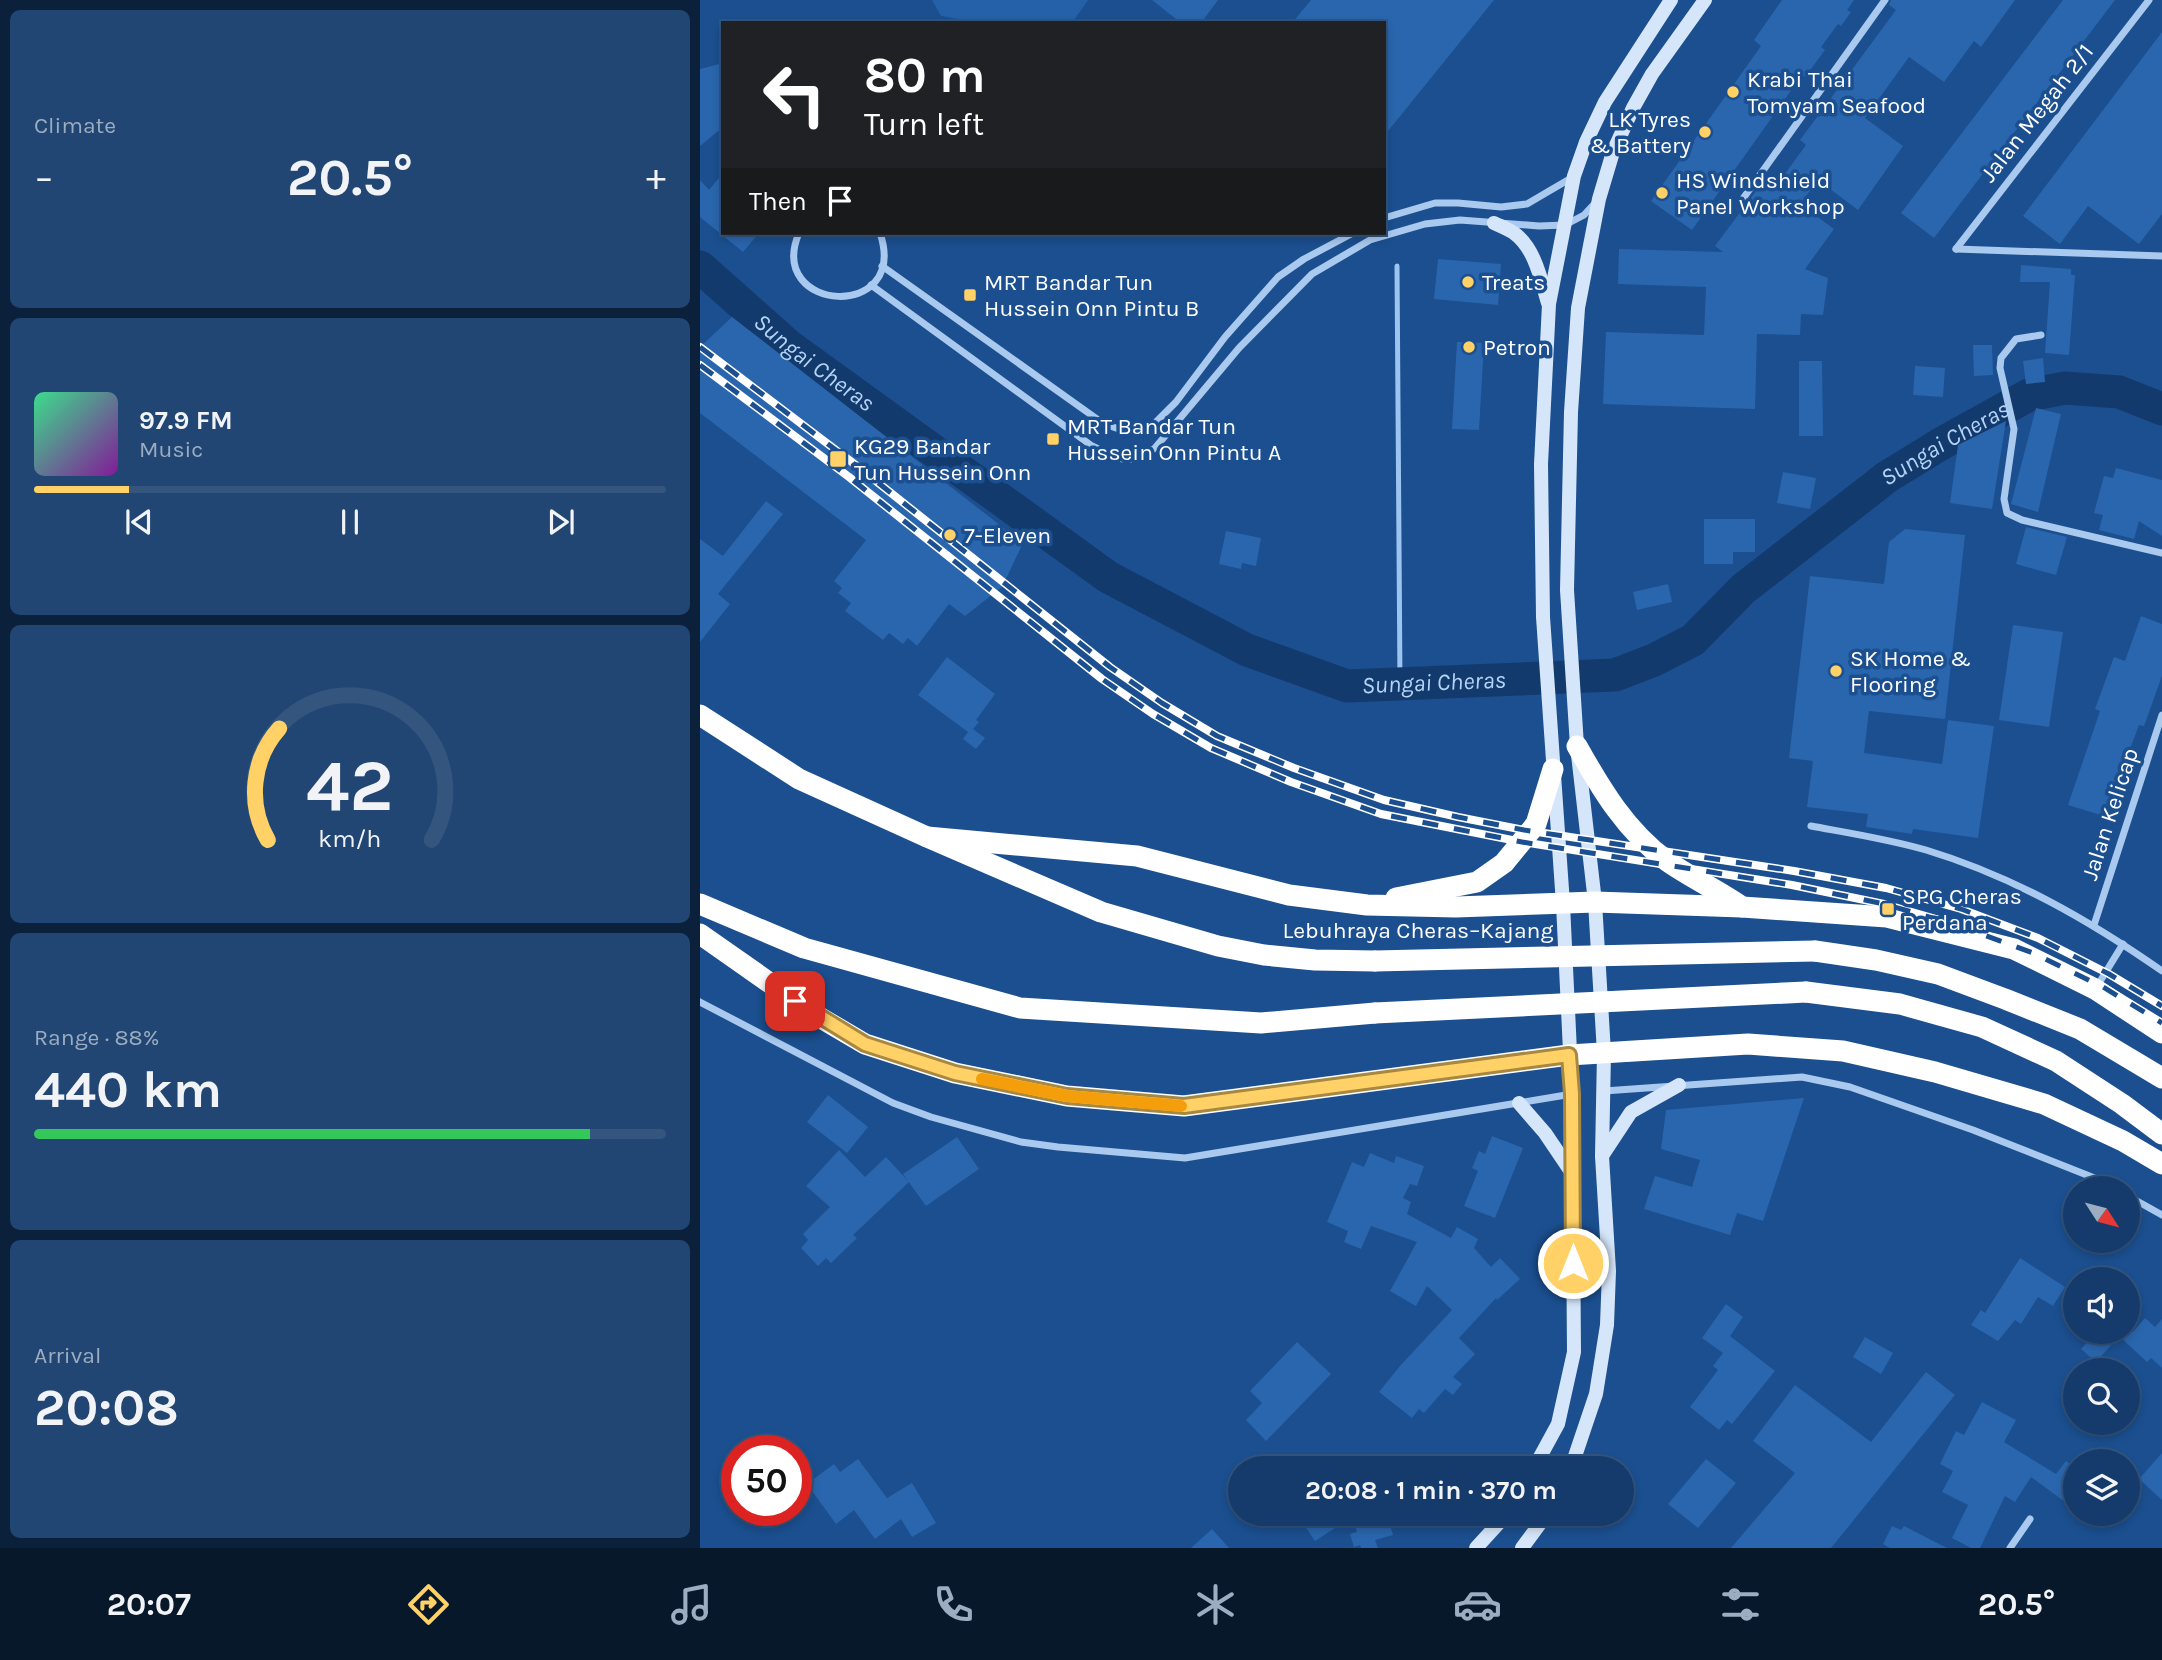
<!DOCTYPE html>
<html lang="en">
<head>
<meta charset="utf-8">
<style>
	body { margin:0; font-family:Karla,sans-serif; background:#214673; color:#f1f3f6; height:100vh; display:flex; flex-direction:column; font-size:26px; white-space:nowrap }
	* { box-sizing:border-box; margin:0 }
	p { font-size:23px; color:#9dadc1 }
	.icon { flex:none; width:38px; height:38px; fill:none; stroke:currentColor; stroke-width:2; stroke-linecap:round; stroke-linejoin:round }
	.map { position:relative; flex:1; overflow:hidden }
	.sheet { display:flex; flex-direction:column; gap:10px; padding:10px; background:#0b203b; width:700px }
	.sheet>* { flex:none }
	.guide { position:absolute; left:21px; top:21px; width:665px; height:214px; border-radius:0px; box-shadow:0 4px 10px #0003,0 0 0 2px #33557e; background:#202124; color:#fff; overflow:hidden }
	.needle { width:46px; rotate:126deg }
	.fabs { position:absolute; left:1363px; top:1176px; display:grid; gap:14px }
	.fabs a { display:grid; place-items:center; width:77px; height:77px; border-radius:50%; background:#143b6b; box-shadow:0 4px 10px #0003,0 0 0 2px #33557e; font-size:35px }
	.speed { position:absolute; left:21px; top:1435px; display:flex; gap:14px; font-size:35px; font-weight:700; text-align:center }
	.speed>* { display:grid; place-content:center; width:91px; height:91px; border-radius:50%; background:#143b6b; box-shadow:0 4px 10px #0003,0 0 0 2px #33557e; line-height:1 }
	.speed .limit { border:10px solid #d22; background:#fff; color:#111 }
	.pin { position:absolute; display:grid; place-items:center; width:60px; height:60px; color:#fff; margin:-30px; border-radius:14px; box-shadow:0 4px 10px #0006 }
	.me { position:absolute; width:77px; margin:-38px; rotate:0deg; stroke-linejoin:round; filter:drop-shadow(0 0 5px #0008) }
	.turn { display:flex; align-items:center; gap:24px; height:147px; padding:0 28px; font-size:32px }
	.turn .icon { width:91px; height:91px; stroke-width:2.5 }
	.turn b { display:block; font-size:49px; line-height:60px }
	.then { display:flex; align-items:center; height:66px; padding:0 28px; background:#0003; gap:14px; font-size:26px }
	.big { font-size:52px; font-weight:700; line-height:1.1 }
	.sheet .card { flex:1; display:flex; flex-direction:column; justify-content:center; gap:10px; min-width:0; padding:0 24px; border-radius:10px; background:#214673 }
	.sheet .dial { align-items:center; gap:0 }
	.dial svg { height:182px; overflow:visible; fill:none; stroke:#33557e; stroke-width:7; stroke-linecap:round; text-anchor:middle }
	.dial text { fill:#f1f3f6; stroke:none }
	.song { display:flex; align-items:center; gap:21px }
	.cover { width:84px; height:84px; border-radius:10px; background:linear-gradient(135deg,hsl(150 70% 55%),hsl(290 70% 35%)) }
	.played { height:7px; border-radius:4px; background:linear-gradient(90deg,#ffd166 15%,#33557e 15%) }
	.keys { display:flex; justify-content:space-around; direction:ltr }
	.heat { display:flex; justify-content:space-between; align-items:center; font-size:38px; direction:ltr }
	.charge { height:10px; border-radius:5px; background:linear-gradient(90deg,#34c759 88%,#33557e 0) }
	.trip { position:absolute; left:528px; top:1456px; width:406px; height:70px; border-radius:35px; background:#143b6b; box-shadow:0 4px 10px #0003,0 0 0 2px #33557e; font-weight:700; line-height:70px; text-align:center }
	.tabs { display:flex; height:112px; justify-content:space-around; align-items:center; background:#08182b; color:#9dadc1 }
	.tabs .icon { width:49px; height:49px }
	.tabs .on { color:#ffd166 }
	.tabs b { font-size:32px; color:#f1f3f6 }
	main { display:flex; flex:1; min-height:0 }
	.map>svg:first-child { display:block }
</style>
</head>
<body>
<main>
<section class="sheet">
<div class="card"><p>Climate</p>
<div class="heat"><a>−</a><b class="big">20.5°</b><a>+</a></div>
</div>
<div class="card">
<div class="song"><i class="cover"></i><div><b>97.9 FM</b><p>Music</p></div></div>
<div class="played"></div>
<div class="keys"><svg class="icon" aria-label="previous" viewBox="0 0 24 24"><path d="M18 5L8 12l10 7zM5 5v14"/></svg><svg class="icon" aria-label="pause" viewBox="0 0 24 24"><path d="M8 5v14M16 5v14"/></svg><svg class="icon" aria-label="next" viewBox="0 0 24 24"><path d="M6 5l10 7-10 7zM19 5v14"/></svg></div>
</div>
<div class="card dial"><svg viewBox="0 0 100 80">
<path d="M14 69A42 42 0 1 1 86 69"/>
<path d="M14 69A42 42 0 0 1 19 20" stroke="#ffd166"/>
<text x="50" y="56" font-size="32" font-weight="700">42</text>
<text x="50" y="72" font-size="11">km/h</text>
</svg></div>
<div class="card"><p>Range · 88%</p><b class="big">440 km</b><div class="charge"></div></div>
<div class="card"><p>Arrival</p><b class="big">20:08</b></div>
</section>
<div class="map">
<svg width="1462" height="1548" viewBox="0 0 1462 1548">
	<rect width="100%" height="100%" fill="#1b4f8f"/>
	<path fill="#2461a8" d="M232,0H388L372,23H279L241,16Z"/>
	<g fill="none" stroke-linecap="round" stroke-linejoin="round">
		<path stroke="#9cc4f0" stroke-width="5" d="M697,266L700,684"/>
		<path stroke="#123a6d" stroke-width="33" id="s1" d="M0,267L89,346L408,577L547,650L647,686L915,675L954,660L993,640L1043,589L1187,477L1239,445L1329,395L1365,388L1419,392L1462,409"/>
	</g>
	<g fill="#2a66ad">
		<path d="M452,0H518L501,23H481Z"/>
		<path d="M611,0H794L684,136V23H592Z"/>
		<path d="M1082,0H1154L1147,10L1151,12L1141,26L1138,24L1121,47L1125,50L1105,77L1102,75L992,230L951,201L1061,46L1054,40Z"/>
		<path d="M1191,0H1315L1281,47L1274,41L1244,82L1209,57L1165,118L1203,146L1158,210L1118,180L1100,204L1134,229L1105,269L1128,278L1123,315L1101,314L1100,335L1057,334L1055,409L903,404L906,332L1004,335L1006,287L918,284L919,249L1023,252L1015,246L1062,183L1073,190L1106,145L1100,140L1196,10L1189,5Z"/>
		<path d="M1363,0H1415L1234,238L1201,213Z"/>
		<path d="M1462,32V214L1439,244L1388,206L1360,244L1323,216Z"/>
		<path d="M23,63V127L0,146V69Z"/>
		<path d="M23,173V233H59L43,252L0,217V180L9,190Z"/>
		<path d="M738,259L801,264L798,305L734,299Z"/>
		<path d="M1321,265L1371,269V275H1375L1369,355L1345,353L1350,282H1320Z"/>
		<path d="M32,317L323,543L302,587L265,616L249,604L217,646L208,638L203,644L189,633L183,640L145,611L151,603L138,593L142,588L134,581L166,540L0,413V347Z"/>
		<path d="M757,342L784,343L779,430L752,429Z"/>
		<path d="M1273,345H1292L1293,375L1274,376Z"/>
		<path d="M1343,358L1345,382L1326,384L1323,361Z"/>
		<path d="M1099,361H1122L1123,436H1099Z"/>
		<path d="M1215,366L1245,368L1243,397L1213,395Z"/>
		<path d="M1336,408L1361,414L1338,512L1311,504Z"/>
		<path d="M1306,421L1292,509L1250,503L1258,445Z"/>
		<path d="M1416,468L1462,480V536L1439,521L1434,539L1399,530L1403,515L1394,513L1404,476L1413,478Z"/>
		<path d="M1083,472L1116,478L1110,509L1077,503Z"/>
		<path d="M66,501L83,514L18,594L30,604L0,642V539L23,556Z"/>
		<path d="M1004,519H1055V552H1033V564H1004Z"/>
		<path d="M1326,527L1367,537L1356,575L1316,564Z"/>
		<path d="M1205,529L1265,535L1245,719L1169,711L1164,753L1242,764L1248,720L1294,726L1278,838L1213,829L1212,834L1166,827L1168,814L1107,807L1113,761L1089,758L1110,576L1184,584L1189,542Z"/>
		<path d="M526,531L561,538L556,566L542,563L541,569L519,564Z"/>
		<path d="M968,584L972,602L937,610L933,592Z"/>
		<path d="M1441,616L1462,624V676L1444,726L1439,725L1421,773L1428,775L1414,819L1368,805L1400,711L1395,709L1414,657L1425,661Z"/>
		<path d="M1313,625L1363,632L1349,727L1299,720Z"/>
		<path d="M247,657L295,694L276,720L279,722L273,729L285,738L276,749L263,739L268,732L218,695Z"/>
		<path d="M128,1095L168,1127L147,1153L107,1122Z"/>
		<path d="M1104,1098L1063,1221L1037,1213L1030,1235L944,1209L955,1176L992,1187L1000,1160L961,1149L966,1110Z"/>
		<path d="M792,1136L823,1148L795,1218L764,1206L778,1171L772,1168L779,1151L785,1154Z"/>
		<path d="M257,1137L279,1169L226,1206L203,1174Z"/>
		<path d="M139,1150L165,1177L186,1157L209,1182L153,1235L157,1238L131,1263L126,1258L118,1266L101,1248L108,1240L103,1234L130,1207L106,1186Z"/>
		<path d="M670,1153L694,1163L696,1156L724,1166L717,1186L710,1184L703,1198L711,1202L707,1214L751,1238L757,1227L778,1239L774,1248L791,1267L800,1258L820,1279L797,1300L796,1298L759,1338L775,1354L753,1377L762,1384L753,1395L745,1389L724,1413L719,1409L712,1418L679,1392L700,1366L752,1310L727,1286L716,1306L690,1291L717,1242L671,1226L661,1249L644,1242L648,1231L627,1222L652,1162L664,1167Z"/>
		<path d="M1320,1258L1365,1287L1353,1306L1338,1297L1321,1324L1315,1320L1298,1341L1271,1325L1281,1310L1285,1313Z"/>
		<path d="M1026,1304L1043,1317L1030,1336L1075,1371L1032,1424L1027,1420L1019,1430L990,1407L1018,1370L1013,1366L1023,1353L1002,1338Z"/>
		<path d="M1445,1318L1455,1327L1462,1319V1368L1451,1358L1447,1362L1419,1336L1396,1362L1381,1349L1397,1332H1433Z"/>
		<path d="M1165,1337L1193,1353L1181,1374L1153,1357Z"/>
		<path d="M597,1342L631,1374L566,1441L546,1420L562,1403L550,1391Z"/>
		<path d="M1226,1372L1255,1395L1131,1548H1031L1095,1473L1053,1441L1095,1385L1171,1442Z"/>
		<path d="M1282,1402L1316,1420L1304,1442L1356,1474L1366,1461L1376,1468V1510L1331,1477L1315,1502L1305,1496L1280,1548H1271L1252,1538L1268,1505L1242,1492L1253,1471L1240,1464L1256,1431L1264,1435Z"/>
		<path d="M1462,1453V1500L1439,1479Z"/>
		<path d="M158,1459L187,1498L212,1483L236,1523L212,1537L201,1519L175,1539L154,1510L136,1524L107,1484L134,1464L140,1472Z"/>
		<path d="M1006,1459L1036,1483L998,1528L968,1504Z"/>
		<path d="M597,1514H679L682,1524L689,1521L693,1535L675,1540L678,1548H661L660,1545L654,1547L650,1534L657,1532L652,1517L615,1541Z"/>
		<path d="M1192,1526L1201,1530L1204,1526L1247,1548H1190L1183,1544Z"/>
		<path d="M512,1529L529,1548H491Z"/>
	</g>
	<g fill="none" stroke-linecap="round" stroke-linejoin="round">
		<g stroke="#a9c9ee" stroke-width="7">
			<path d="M1042,200L1185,0"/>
			<path d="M684,218L735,203H758L801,207L827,204L873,177"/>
			<path d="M99,233C65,313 210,322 180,233"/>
			<path d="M1256,249L1449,0"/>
			<path d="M1256,249L1462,256"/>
			<path d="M182,266L404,424L428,432L450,428L476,402L525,337L578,277L604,259L653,233"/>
			<path d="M171,285L392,446C419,458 428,468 455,448L539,348L612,274L670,240L725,224L760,220L839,226L865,225L884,215L896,202"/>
			<path d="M1341,335L1316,339L1301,358L1300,368L1314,429L1304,499L1307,513L1322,520L1462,553"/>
			<path d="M1111,826C1149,833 1188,839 1226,850C1312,876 1389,920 1462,971"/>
			<path d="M1394,925L1462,715"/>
			<path d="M1396,988L1423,944"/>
			<path d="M0,1002L193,1103L231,1117L321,1142L358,1147L485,1158L872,1094"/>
			<path d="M904,1091L1102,1077L1150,1087L1273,1130L1397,1179L1414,1188"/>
			<path d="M1428,1196L1462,1215"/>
			<path d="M1310,1548L1330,1519"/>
		</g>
		<g stroke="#d6e6fa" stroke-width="14">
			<path d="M794,223C800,226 808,229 814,233C835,248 841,280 848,303"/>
			<path d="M819,1103L845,1133L872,1173"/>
			<path d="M902,1156L931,1112L979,1085"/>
			<path d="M834,1468L858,1424L874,1352L872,1094L863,904L843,617L841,464L849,304L874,176L886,142L905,102L971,0"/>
			<path d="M871,1468L896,1394L907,1325L909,1271L902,1156L904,1053L895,902L877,746L867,590L871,412L878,308L899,199L913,152L933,108L952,74L1005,0"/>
			<path d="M776,1548L807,1514"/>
			<path d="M822,1548L847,1514"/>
		</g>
		<g stroke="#fff" stroke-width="21">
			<path d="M0,715L99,779L227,837L401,912L518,946L564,955L615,960L675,961"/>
			<path d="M877,746C901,789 926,831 967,861C991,878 1018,890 1042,907"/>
			<path d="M227,837L437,856L589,895L667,905L756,907L895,902L1042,907L1187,917L1314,949L1395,989L1462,1033"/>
			<path d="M696,898L777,882L804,863L836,824L853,769"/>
			<path d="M0,904L104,948L320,1008L561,1023L675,1013"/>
			<path d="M0,934L114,1014L165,1044L255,1073L367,1096L484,1106L869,1055L1048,1044L1143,1051L1235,1072L1344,1104L1423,1141L1462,1164"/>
			<path d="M1115,951L1176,960L1238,974L1305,999L1380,1029L1462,1078"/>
			<path d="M1106,992L1200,1004L1282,1027L1356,1061L1422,1104L1462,1134"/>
		</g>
		<defs>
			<g id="rail">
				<path d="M0,347L157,466L410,667L462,703L517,736L594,768L684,800L758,817L824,830L1094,871L1186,888L1261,909L1338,938L1409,974L1462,1006"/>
				<path d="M0,365L149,477L402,679L453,714L511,748L591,782L681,814L822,842L1092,885L1184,904L1257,925L1333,953L1403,987L1462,1023"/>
			</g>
		</defs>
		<use href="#rail" stroke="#fff" stroke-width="8"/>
		<use href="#rail" stroke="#1b4f8f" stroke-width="5" stroke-dasharray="16" stroke-linecap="butt"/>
		<g stroke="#fff" stroke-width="21">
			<path d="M675,961L1115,951"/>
			<path d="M675,1013L1106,992"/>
		</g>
	</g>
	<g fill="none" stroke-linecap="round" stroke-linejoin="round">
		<defs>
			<path id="route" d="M95,1001L165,1044L255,1073L367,1096L484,1106L869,1055L872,1094L873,1263"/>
		</defs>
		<use href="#route" stroke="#a68842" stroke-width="18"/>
		<use href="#route" stroke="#ffd166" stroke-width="12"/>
		<path stroke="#f59e0b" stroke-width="12" d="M282,1079L367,1096L481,1106"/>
	</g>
	<g fill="#ffd166" stroke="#1b4f8f" stroke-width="2.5">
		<circle cx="1033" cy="92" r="7"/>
		<circle cx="1005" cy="132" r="7"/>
		<circle cx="962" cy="193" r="7"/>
		<circle cx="768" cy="282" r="7"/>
		<rect x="263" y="288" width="14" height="14" rx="3.5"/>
		<circle cx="769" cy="347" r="7"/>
		<rect x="346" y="432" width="14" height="14" rx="3.5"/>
		<rect x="129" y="450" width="18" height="18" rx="3.5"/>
		<circle cx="250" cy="535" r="7"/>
		<circle cx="1136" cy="671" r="7"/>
		<rect x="1181" y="902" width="14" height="14" rx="3.5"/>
	</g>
	<g text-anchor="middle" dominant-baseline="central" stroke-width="7" stroke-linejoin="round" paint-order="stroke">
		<g font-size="23" fill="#fff" stroke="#1b4f8f" text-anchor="start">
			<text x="1047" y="79">Krabi Thai<tspan x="1047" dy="26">Tomyam Seafood</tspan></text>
			<text x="991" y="119" text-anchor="end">LK Tyres<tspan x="991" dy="26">&amp; Battery</tspan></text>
			<text x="976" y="180">HS Windshield<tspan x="976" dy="26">Panel Workshop</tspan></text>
			<text x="284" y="282">MRT Bandar Tun<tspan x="284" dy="26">Hussein Onn Pintu B</tspan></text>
			<text x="782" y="282">Treats</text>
			<text x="783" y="347">Petron</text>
			<text x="367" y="426">MRT Bandar Tun<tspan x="367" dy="26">Hussein Onn Pintu A</tspan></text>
			<text x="154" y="446">KG29 Bandar<tspan x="154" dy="26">Tun Hussein Onn</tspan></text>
			<text x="264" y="535">7-Eleven</text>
			<text x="1150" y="658">SK Home &amp;<tspan x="1150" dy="26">Flooring</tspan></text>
			<text x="1202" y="896">SPG Cheras<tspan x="1202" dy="26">Perdana</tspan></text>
		</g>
		<g font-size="23" fill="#fff" stroke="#1b4f8f">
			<text transform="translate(1337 113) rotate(-52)">Jalan Megah 2/1</text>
			<text transform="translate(1410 814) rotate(-72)">Jalan Kelicap</text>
			<text x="718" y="930">Lebuhraya Cheras–Kajang</text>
		</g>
		<g font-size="24" font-style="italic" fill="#b5d3f5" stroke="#1b4f8f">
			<text stroke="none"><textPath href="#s1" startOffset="149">Sungai Cheras</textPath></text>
			<text stroke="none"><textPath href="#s1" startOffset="1451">Sungai Cheras</textPath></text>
			<text stroke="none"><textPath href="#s1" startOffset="863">Sungai Cheras</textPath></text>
		</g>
	</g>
</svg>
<div class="fabs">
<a><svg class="needle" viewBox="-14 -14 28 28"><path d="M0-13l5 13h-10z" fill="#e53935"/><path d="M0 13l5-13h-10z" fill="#9dadc1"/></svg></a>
<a><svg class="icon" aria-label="sound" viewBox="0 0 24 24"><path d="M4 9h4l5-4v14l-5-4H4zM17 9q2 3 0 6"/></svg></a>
<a><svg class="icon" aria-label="search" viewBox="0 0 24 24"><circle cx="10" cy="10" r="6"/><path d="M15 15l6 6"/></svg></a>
<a><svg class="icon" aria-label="layers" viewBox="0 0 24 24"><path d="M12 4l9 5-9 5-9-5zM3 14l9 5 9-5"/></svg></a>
</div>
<div class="speed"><div class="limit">50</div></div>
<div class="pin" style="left:95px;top:1001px;background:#d93025"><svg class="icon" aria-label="arrive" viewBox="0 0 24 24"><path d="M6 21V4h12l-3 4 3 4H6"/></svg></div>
<svg class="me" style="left:873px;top:1263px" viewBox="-20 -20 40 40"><circle r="17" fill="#ffd166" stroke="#fff" stroke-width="3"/><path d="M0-11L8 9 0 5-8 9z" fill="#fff"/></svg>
<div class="trip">20:08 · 1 min · 370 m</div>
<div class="guide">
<div class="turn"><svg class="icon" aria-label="left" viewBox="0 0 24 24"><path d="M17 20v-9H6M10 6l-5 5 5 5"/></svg><div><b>80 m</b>Turn left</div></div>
<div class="then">Then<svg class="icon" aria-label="arrive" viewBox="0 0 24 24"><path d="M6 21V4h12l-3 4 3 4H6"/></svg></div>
</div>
</div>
</main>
<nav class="tabs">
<b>20:07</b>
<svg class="icon on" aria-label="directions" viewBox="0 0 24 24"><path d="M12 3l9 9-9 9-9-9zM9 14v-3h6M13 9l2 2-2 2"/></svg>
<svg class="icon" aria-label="music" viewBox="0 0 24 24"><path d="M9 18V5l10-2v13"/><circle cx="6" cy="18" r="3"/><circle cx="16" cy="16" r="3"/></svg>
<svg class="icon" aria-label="phone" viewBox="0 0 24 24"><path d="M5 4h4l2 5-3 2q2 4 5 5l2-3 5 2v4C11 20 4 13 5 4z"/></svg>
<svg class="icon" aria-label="climate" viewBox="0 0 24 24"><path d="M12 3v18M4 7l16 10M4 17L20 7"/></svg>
<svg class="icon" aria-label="car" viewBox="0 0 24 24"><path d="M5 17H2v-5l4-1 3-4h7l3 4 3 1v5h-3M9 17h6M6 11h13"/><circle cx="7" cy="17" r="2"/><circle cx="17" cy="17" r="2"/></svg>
<svg class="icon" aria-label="filters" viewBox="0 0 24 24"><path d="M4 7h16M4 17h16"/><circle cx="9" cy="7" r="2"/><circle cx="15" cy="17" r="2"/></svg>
<b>20.5°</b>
</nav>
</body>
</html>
